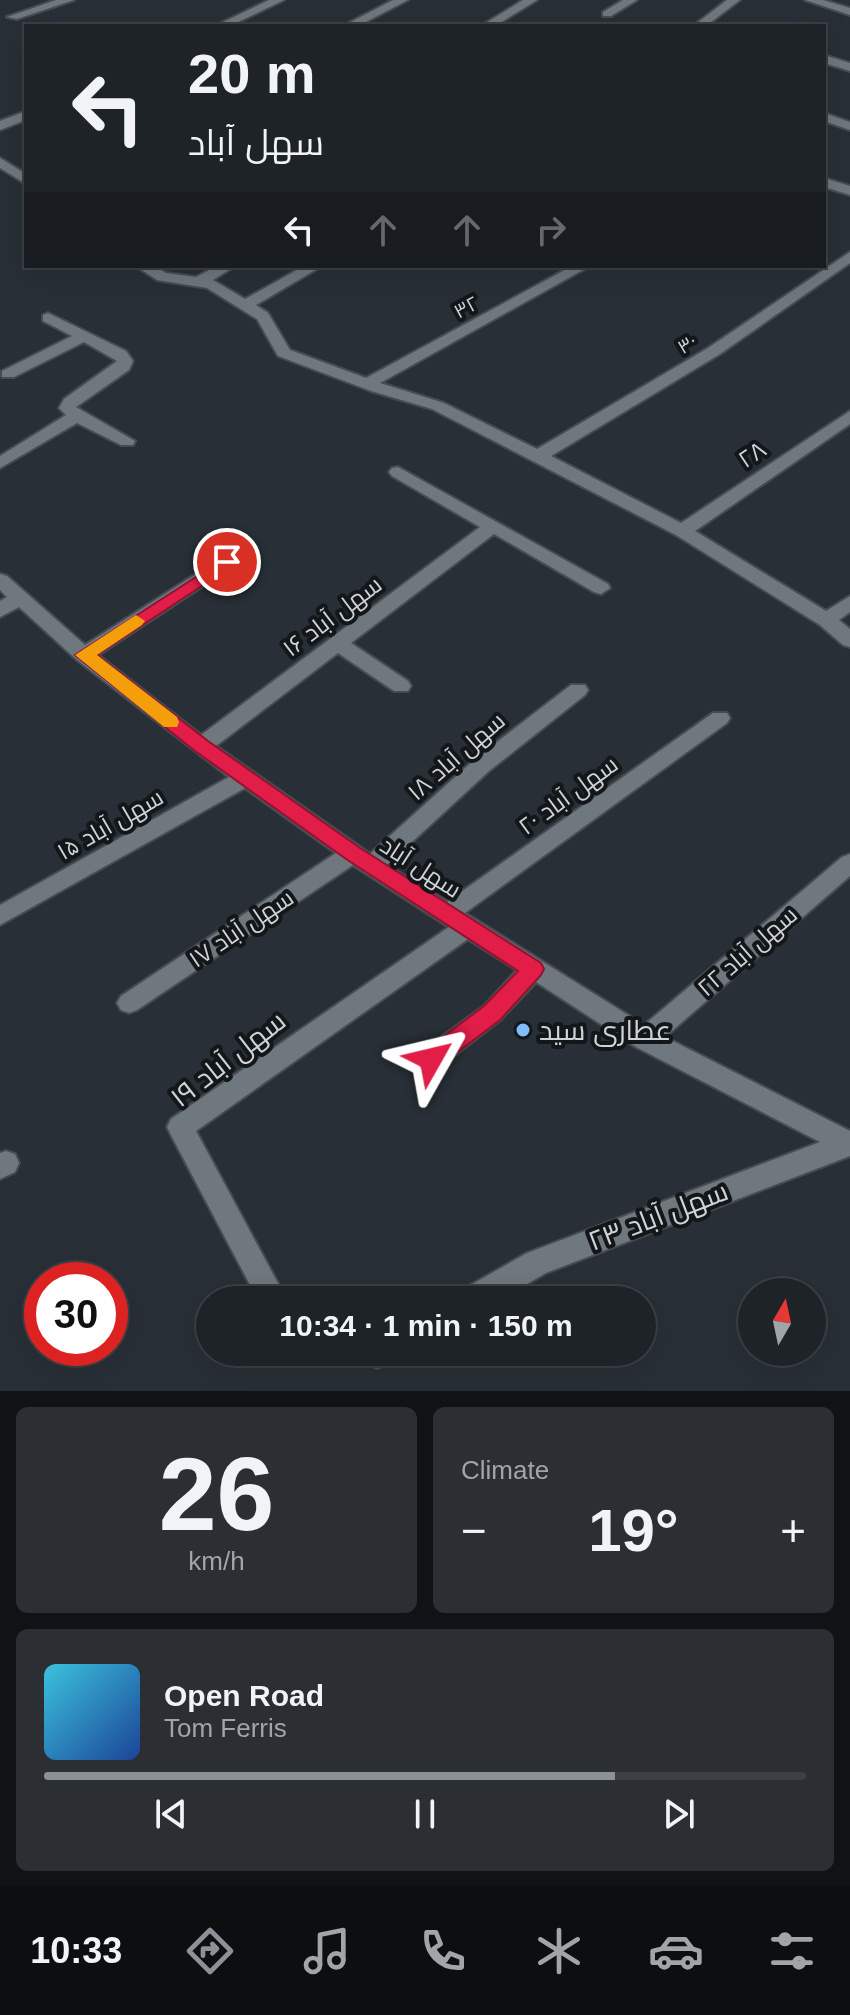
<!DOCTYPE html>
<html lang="en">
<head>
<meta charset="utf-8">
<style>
	body { margin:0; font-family:Arial,Cairo,sans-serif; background:#2b2f34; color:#f1f3f6; height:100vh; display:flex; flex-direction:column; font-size:30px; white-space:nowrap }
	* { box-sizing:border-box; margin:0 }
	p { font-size:26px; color:#a1a4a8 }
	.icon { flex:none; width:44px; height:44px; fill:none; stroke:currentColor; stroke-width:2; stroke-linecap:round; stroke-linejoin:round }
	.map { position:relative; height:1391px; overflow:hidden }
	.sheet { display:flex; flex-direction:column; gap:16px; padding:16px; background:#101316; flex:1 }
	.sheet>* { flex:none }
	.guide { position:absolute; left:24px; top:24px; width:802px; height:244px; border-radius:0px; box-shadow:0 8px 32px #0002,0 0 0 2px #3c4045; background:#1e2328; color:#f1f3f6; overflow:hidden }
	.needle { width:52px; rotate:9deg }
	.buttons { position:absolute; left:738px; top:1278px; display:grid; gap:16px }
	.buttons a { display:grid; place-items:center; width:88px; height:88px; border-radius:50%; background:#1e2328; box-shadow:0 8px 32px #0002,0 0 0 2px #3c4045; font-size:40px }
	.speed { position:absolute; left:24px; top:1262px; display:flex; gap:16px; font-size:40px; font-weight:700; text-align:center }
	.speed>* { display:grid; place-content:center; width:104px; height:104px; border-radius:50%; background:#1e2328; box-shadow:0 8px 32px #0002,0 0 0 2px #3c4045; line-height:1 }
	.speed .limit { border:12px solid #d22; background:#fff; color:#111 }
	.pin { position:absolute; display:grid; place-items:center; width:68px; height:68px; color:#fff; margin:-34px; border:4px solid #fff; border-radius:50%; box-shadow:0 2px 8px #0007 }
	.me { position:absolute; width:88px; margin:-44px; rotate:53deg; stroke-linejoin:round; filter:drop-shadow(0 0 6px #0008) }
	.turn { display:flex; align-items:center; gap:28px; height:168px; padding:0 32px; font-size:36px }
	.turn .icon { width:104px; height:104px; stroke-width:2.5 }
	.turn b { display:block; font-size:56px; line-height:68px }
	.lanes { display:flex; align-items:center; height:76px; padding:0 32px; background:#0003; justify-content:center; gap:40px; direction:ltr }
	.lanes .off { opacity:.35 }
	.big { font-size:60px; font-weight:700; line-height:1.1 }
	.sheet .tile { flex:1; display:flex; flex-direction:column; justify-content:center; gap:12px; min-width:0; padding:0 28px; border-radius:12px; background:#2b2f34 }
	.sheet .dial { align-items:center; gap:0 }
	.dial b { font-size:104px; line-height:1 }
	.song { display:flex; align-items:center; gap:24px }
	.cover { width:96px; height:96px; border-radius:12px; background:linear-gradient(135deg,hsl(190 70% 55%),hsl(220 70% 35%)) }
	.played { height:8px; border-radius:4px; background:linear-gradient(90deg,#8c9099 75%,#3c4045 75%) }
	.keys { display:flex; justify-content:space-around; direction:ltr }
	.heat { display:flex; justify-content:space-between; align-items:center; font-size:44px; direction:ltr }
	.sheet .tiles { flex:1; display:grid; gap:16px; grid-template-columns:1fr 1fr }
	.tile:last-child { grid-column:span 2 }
	.trip { position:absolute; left:196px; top:1286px; width:460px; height:80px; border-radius:40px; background:#1e2328; box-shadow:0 8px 32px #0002,0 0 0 2px #3c4045; font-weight:700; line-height:80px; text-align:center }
	.menu { display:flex; height:128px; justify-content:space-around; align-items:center; background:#0c0e10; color:#a1a4a8 }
	.menu .icon { width:56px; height:56px }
	.menu .current { color:#8c9099 }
	.menu b { font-size:36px; color:#f1f3f6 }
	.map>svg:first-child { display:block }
</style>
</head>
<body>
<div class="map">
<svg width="850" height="1391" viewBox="0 0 850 1391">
	<rect width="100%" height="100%" fill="#282f36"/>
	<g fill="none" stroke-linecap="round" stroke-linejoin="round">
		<defs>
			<g id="minor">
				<path d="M56,0H74L17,19L7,17Z"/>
				<path d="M269,0H284L230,26H215Z"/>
				<path d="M393,0H408L358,26H343Z"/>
				<path d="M523,0H537L495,26H481Z"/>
				<path d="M623,0H637L611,16H603V12Z"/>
				<path d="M727,0H740L706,26H693Z"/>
				<path d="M805,0H823L850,8V15Z"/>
				<path d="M824,55L850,63V71L824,63Z"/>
				<path d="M26,111V120L0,130V121Z"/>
				<path d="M824,113L850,122V130L824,121Z"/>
				<path d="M0,158L26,174V184L0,168Z"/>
				<path d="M824,178L850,186V195L824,187Z"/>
				<path d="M850,252V263L720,354L551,456L681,523L850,411V424L695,531L826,611L850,596V612L839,620L850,629V647L843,645L820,625L676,535L432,409L371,391L278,356L257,319L207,288L157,280L136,266H154L166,273L196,277L217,266H235L213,280L245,299L304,266H322L256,305L268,313L290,350L366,378L572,266H590L380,383L444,403L537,449L708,348Z"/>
				<path d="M48,313L126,351L133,361L129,370L76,407L135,441L133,445H121L77,423L0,468V456L66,415L59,408L64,399L117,361L84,342L14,377H2V371L72,336L43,321V315Z"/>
				<path d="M398,467L608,584L610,588L601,594L594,592L494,534L351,643L408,681L411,686L408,691H394L338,653L216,746L370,854L475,759L571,685H585L588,690L585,695L489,771L387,865L447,902L713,713H727L730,718L727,723L465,913L644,1025L842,857L850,854V876L665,1037L850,1131V1156L546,1273L499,1300H458L462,1290L527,1253L820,1142L636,1047L536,982L500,1020L440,1067L431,1070L422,1067L419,1059L422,1051L484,1006L517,970L468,939L196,1131L287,1300H258L171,1135L167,1127L171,1119L449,927L353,865L137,1010L129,1013L121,1010L117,1003L121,996L336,853L245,788L0,925V905L229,777L77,660L19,607L0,617V601L7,597L0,590V574L7,576L85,645L221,558H233L236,562L233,566L98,655L201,735L480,527L392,476L389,472L392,468Z"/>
				<path d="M6,1151L15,1154L19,1163L15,1172L0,1179V1153Z"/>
				<path d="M364,1352H395L391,1362L377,1368L367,1364Z"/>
			</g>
		</defs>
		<use href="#minor" stroke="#464c51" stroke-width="4"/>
		<use href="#minor" fill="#6f777f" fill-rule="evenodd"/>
	</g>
	<path fill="#e11d48" stroke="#92132f" stroke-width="2" d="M227,557L232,558L235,562L232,566L97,655L208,741L360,848L541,963L544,969L541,975L500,1020L439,1066L431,1069L423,1066L420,1059L423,1052L484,1006L518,971L346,859L195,751L75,655Z"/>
	<path fill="#f59e0b" d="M136,615L145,621L142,625L97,655L177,717L179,722L177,727H164L75,655Z"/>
	<circle fill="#81bcfa" stroke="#14171a" stroke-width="3" cx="523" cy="1030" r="8"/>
	<g text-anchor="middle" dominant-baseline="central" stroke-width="8" stroke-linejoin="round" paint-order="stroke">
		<g font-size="20" fill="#ced3d7" stroke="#14171a">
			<text transform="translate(466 307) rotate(-29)">۳۲</text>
			<text transform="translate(687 344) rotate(-31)">۳۰</text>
		</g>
		<g font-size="24" fill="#ced3d7" stroke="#14171a">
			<text transform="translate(752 454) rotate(-34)">۲۸</text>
			<text transform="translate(332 616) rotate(-37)">سهل آباد ۱۶</text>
			<text transform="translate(456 756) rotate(-41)">سهل آباد ۱۸</text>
			<text transform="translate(568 795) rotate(-36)">سهل آباد ۲۰</text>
			<text transform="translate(110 824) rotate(-30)">سهل آباد ۱۵</text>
			<text transform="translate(421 867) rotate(33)">سهل آباد</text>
			<text transform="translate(241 928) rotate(-34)">سهل آباد ۱۷</text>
			<text transform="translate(747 951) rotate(-41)">سهل آباد ۲۲</text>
		</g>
		<g font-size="28" fill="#ced3d7" stroke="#14171a" text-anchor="start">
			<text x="539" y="1030">عطاری سید</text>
		</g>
		<g font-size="28" fill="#ced3d7" stroke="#14171a">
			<text transform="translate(228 1059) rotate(-38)">سهل آباد ۱۹</text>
			<text transform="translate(658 1216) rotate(-21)">سهل آباد ۲۳</text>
		</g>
	</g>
</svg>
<div class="buttons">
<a><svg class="needle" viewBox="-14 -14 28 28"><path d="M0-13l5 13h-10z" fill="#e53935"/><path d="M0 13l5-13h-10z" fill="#a1a4a8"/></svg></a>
</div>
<div class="speed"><div class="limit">30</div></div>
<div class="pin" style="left:227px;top:562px;background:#d93025"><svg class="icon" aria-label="arrive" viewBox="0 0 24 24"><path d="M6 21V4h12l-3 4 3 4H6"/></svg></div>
<svg class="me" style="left:431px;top:1059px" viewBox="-20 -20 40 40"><path d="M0-17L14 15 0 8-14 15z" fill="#e11d48" stroke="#fff" stroke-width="4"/></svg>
<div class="trip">10:34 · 1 min · 150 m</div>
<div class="guide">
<div class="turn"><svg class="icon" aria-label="left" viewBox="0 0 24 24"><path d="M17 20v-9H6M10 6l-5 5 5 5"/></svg><div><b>20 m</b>سهل آباد</div></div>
<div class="lanes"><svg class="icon" aria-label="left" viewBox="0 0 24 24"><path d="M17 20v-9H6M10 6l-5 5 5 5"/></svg><svg class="icon off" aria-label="ahead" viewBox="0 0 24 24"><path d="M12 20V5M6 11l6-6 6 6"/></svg><svg class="icon off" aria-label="ahead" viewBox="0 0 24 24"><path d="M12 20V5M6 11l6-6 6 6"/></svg><svg class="icon off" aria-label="right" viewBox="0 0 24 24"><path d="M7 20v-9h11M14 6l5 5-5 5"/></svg></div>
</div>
</div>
<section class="sheet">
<div class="tiles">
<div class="tile dial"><b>26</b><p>km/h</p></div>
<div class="tile"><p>Climate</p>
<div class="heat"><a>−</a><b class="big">19°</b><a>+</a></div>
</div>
<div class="tile">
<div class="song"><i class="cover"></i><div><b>Open Road</b><p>Tom Ferris</p></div></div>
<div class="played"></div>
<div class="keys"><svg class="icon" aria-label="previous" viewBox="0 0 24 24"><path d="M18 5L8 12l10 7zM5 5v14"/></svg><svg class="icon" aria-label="pause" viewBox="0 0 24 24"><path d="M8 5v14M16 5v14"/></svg><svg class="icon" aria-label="next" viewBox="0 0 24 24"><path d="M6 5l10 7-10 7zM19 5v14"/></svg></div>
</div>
</div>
</section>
<nav class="menu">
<b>10:33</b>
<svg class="icon current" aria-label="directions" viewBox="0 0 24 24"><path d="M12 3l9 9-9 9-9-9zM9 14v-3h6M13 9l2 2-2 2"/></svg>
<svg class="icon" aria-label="music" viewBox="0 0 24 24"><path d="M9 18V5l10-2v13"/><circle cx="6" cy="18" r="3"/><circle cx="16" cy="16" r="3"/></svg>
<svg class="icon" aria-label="phone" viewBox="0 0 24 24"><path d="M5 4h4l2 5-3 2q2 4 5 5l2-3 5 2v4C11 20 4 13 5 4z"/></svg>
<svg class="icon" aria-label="climate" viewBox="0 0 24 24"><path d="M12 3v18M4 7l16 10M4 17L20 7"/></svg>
<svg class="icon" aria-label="car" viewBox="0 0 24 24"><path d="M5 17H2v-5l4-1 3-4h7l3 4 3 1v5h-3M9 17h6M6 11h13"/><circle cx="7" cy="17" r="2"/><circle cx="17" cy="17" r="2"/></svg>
<svg class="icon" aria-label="filters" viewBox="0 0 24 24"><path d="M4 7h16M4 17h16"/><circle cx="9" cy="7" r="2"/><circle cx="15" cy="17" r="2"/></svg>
</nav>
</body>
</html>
